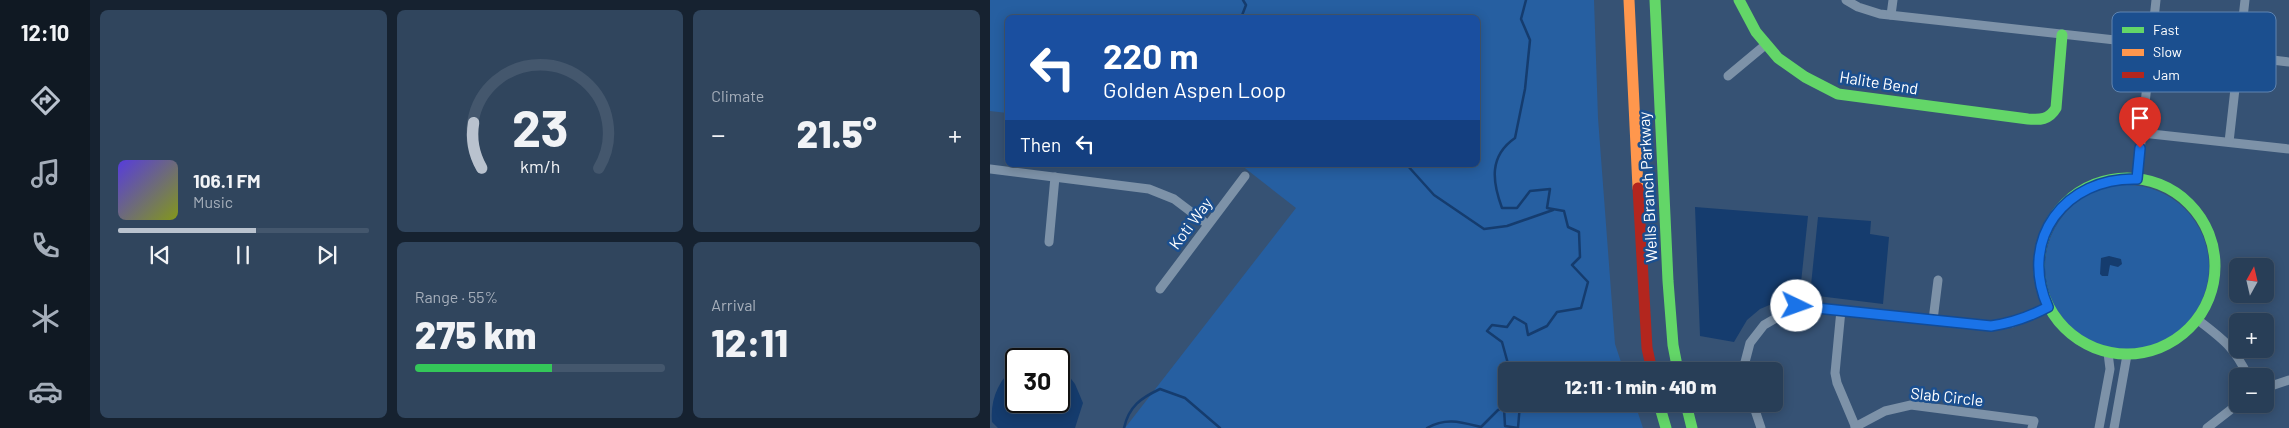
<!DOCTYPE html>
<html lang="en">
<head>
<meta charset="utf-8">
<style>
	body { margin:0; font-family:Barlow,sans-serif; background:#30455d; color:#f1f3f6; height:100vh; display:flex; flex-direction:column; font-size:19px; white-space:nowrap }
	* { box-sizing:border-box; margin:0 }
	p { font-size:16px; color:#a5aeba }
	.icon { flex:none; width:28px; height:28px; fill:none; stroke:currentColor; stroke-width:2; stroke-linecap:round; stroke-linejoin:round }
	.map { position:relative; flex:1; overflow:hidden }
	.panel { display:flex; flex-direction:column; gap:10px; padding:10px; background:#162230; width:900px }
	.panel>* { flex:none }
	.hud { position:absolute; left:15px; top:15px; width:475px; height:152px; border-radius:8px; box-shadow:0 2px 12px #0003,0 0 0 1px #44576d; background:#1a4fa0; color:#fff; overflow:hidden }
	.needle { width:32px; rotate:8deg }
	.fabs { position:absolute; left:1239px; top:258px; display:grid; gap:10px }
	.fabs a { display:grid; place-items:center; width:45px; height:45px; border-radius:8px; background:#283e57; box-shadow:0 2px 12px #0003,0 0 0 1px #44576d; font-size:25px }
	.speed { position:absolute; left:15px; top:348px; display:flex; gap:10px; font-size:25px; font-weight:700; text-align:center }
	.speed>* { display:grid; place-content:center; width:65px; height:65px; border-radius:50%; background:#283e57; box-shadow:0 2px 12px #0003,0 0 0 1px #44576d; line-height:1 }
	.speed .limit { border:2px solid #111; border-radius:8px; background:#fff; color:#111 }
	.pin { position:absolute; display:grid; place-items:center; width:42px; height:42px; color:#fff; margin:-51px -21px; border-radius:50% 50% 50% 0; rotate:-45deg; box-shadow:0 0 5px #0007 }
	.pin .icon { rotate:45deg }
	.me { position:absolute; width:55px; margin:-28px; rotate:93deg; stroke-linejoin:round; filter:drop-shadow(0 0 4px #0008) }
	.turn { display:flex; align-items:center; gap:18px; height:105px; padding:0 15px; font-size:22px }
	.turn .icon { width:65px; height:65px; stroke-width:2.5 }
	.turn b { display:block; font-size:35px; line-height:42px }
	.then { display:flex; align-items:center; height:48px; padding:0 15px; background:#0003; gap:10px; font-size:19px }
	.big { font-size:38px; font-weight:800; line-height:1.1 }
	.panel .card { flex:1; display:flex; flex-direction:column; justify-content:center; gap:8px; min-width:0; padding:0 18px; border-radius:8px; background:#30455d }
	.panel .dial { align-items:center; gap:0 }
	.dial svg { height:130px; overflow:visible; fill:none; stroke:#44576d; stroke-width:7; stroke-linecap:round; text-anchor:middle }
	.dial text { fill:#f1f3f6; stroke:none }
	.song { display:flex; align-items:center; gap:15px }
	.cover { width:60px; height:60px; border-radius:8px; background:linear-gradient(135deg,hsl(250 70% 55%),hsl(70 70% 35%)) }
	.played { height:5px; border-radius:2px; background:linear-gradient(90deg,#b9c2ce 55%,#44576d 55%) }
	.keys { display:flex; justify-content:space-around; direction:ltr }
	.heat { display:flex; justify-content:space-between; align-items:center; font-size:28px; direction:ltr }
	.charge { height:8px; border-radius:4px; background:linear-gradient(90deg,#34c759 55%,#44576d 0) }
	.panel .tiles { flex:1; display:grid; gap:10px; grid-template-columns:repeat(3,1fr) }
	.card:first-child { grid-row:span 2 }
	.trip { position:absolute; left:508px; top:362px; width:285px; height:50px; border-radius:8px; background:#283e57; box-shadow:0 2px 12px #0003,0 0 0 1px #44576d; font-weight:800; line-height:50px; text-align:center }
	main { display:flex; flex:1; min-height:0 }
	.menu { display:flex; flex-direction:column; width:90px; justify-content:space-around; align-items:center; background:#101923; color:#a5aeba }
	.menu .icon { width:35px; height:35px }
	.menu .on { color:#b9c2ce }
	.menu b { font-size:22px; color:#f1f3f6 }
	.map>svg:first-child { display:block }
</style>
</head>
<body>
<main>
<nav class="menu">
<b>12:10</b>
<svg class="icon on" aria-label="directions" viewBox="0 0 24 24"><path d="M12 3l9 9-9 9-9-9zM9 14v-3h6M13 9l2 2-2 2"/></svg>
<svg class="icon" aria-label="music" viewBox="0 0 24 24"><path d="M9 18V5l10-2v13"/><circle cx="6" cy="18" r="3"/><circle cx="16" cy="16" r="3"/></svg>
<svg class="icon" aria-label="phone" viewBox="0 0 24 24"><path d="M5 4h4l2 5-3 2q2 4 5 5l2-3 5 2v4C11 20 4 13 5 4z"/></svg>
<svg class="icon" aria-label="climate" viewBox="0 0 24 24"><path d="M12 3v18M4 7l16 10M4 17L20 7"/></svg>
<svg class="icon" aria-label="car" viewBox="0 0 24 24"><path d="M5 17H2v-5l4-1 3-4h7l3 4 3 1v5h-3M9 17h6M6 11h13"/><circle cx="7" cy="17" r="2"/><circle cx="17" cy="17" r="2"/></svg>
</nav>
<section class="panel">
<div class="tiles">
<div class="card">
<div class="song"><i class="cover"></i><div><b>106.1 FM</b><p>Music</p></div></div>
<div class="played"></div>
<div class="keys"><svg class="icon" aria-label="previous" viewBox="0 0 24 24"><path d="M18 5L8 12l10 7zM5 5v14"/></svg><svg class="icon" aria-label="pause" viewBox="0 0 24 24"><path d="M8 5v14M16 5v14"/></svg><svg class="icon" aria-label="next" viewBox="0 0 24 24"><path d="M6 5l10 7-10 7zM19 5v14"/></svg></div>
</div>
<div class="card dial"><svg viewBox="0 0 100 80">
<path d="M14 69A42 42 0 1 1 86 69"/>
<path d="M14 69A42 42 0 0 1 9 41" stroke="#b9c2ce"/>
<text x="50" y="56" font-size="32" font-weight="700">23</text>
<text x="50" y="72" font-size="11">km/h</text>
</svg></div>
<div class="card"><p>Climate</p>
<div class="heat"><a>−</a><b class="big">21.5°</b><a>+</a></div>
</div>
<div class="card"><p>Range · 55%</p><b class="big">275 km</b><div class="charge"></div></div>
<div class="card"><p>Arrival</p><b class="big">12:11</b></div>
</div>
</section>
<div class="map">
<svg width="1299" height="428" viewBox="0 0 1299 428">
	<rect width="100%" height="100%" fill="#365274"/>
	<g fill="#265fa1">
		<path d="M0,0H604L608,118L625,344L634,371H516V404H645L653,428H135L306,208L251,165H488V18H18L17,113L0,111Z"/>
		<circle cx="1137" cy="267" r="82"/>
	</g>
	<g fill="#153c6e">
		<path d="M705,207L818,216L810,292L770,309L757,320L744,342L710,336Z"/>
		<path d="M828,217L881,221L880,234L899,237L893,304L820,295Z"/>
		<path d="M1119,256L1131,259L1132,264L1128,267L1120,265L1118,276H1112L1110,274L1111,258Z"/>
		<path d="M69,363L85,384L93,403L85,428H8L2,422C0,399 9,379 26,366V401H69Z"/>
	</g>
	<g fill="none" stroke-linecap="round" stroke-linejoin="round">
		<g stroke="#153c6e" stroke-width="2.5">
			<path d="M251,18L256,5L253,0"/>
			<path d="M417,165L444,195L494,229L517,226L563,210"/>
			<path d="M520,371L512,342L497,331L502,325L517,327L524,317L536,324L538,335L557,326L567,312L591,308L598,282L582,265L590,257L589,232L578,227L574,211L557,208L560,189L540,191L527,208H512C502,181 499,156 525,138L535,89L540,40L531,19L536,0"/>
			<path d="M134,428C139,406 151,398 170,389L195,398L230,428"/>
			<path d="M437,428C456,417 471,422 491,427L508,410L514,408L515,426L528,428L530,404"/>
		</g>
		<g stroke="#7d92a8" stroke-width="9">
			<path d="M856,0L868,7L890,14L1161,44"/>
			<path d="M901,15L903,0"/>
			<path d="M1248,56L1299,62"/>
			<path d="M738,76L774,46"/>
			<path d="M1152,133L1299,149"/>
			<path d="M1239,142L1255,0"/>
			<path d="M0,169L159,189L184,199L217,224"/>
			<path d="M1147,179L1166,0"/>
			<path d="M59,242L65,177"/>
			<path d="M170,289L255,176"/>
			<path d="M851,310L845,373L847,383L866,428"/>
			<path d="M943,320L948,280"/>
			<path d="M1208,320C1233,339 1244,347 1258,376"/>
			<path d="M755,371L754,366L760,343L774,325L807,306L1001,326L1022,323L1058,307"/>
			<path d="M1275,388L1299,380"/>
			<path d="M763,404L771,428"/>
			<path d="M865,427L895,411L921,405L1044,421L1042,428"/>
			<path d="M1109,428L1120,369L1118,353"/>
			<path d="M1124,428L1137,355"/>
			<path d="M1217,428L1248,404"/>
		</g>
		<g stroke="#63d668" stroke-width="11">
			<path d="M665,0L678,281L683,345L688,371"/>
			<path d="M749,0L766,32L788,58L815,77L848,94L1038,119C1050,120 1059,120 1066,108L1072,35"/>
			<circle cx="1137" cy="266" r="88"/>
			<path d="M669,404L676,428"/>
			<path d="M696,404L702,428"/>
		</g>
		<path stroke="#ff974d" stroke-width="11" d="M639,0L648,188"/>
		<path stroke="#b3261e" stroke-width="11" d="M648,188L657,348L662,371"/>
	</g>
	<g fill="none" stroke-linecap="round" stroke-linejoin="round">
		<defs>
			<path id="route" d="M807,306L1001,326C1022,323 1039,317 1058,307C1028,239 1075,177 1147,179L1150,148"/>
		</defs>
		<use href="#route" stroke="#114b97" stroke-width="12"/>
		<use href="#route" stroke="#1a73e8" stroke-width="9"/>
	</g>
	<g text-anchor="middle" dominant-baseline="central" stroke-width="5" stroke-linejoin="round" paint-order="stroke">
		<g font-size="16" fill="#fff" stroke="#1b4f8f">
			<text transform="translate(889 82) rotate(9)">Halite Bend</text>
			<text transform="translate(657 187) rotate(-93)">Wells Branch Parkway</text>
			<text transform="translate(200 223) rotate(-53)">Koti Way</text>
			<text transform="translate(957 396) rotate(6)">Slab Circle</text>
		</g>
	</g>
	<rect x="1122" y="12" width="164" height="80" rx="8" fill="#1b4f8f" stroke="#5f84b1" stroke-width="1"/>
	<rect x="1132" y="27" width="22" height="6" fill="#63d668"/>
	<rect x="1132" y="49" width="22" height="7" fill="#ff974d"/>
	<rect x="1132" y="72" width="22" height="6" fill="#b3261e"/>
	<g font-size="14" fill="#fff">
		<text x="1163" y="35">Fast</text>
		<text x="1163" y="57">Slow</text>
		<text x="1163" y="80">Jam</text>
	</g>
</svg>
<div class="fabs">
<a><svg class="needle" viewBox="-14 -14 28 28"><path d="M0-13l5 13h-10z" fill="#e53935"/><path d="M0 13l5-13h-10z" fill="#a5aeba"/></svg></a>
<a>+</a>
<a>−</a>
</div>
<div class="speed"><div class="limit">30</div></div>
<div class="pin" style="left:1150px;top:148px;background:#d93025"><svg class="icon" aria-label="arrive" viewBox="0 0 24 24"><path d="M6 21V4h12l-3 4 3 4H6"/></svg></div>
<svg class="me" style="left:807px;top:306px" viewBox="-20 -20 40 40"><circle r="19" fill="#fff"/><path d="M0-13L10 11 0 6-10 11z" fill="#1a73e8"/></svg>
<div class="trip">12:11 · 1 min · 410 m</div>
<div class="hud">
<div class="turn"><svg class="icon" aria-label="left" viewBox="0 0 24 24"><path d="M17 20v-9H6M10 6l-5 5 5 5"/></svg><div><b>220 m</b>Golden Aspen Loop</div></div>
<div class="then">Then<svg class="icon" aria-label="left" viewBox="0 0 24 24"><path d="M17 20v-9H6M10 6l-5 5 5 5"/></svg></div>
</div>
</div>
</main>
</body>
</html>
